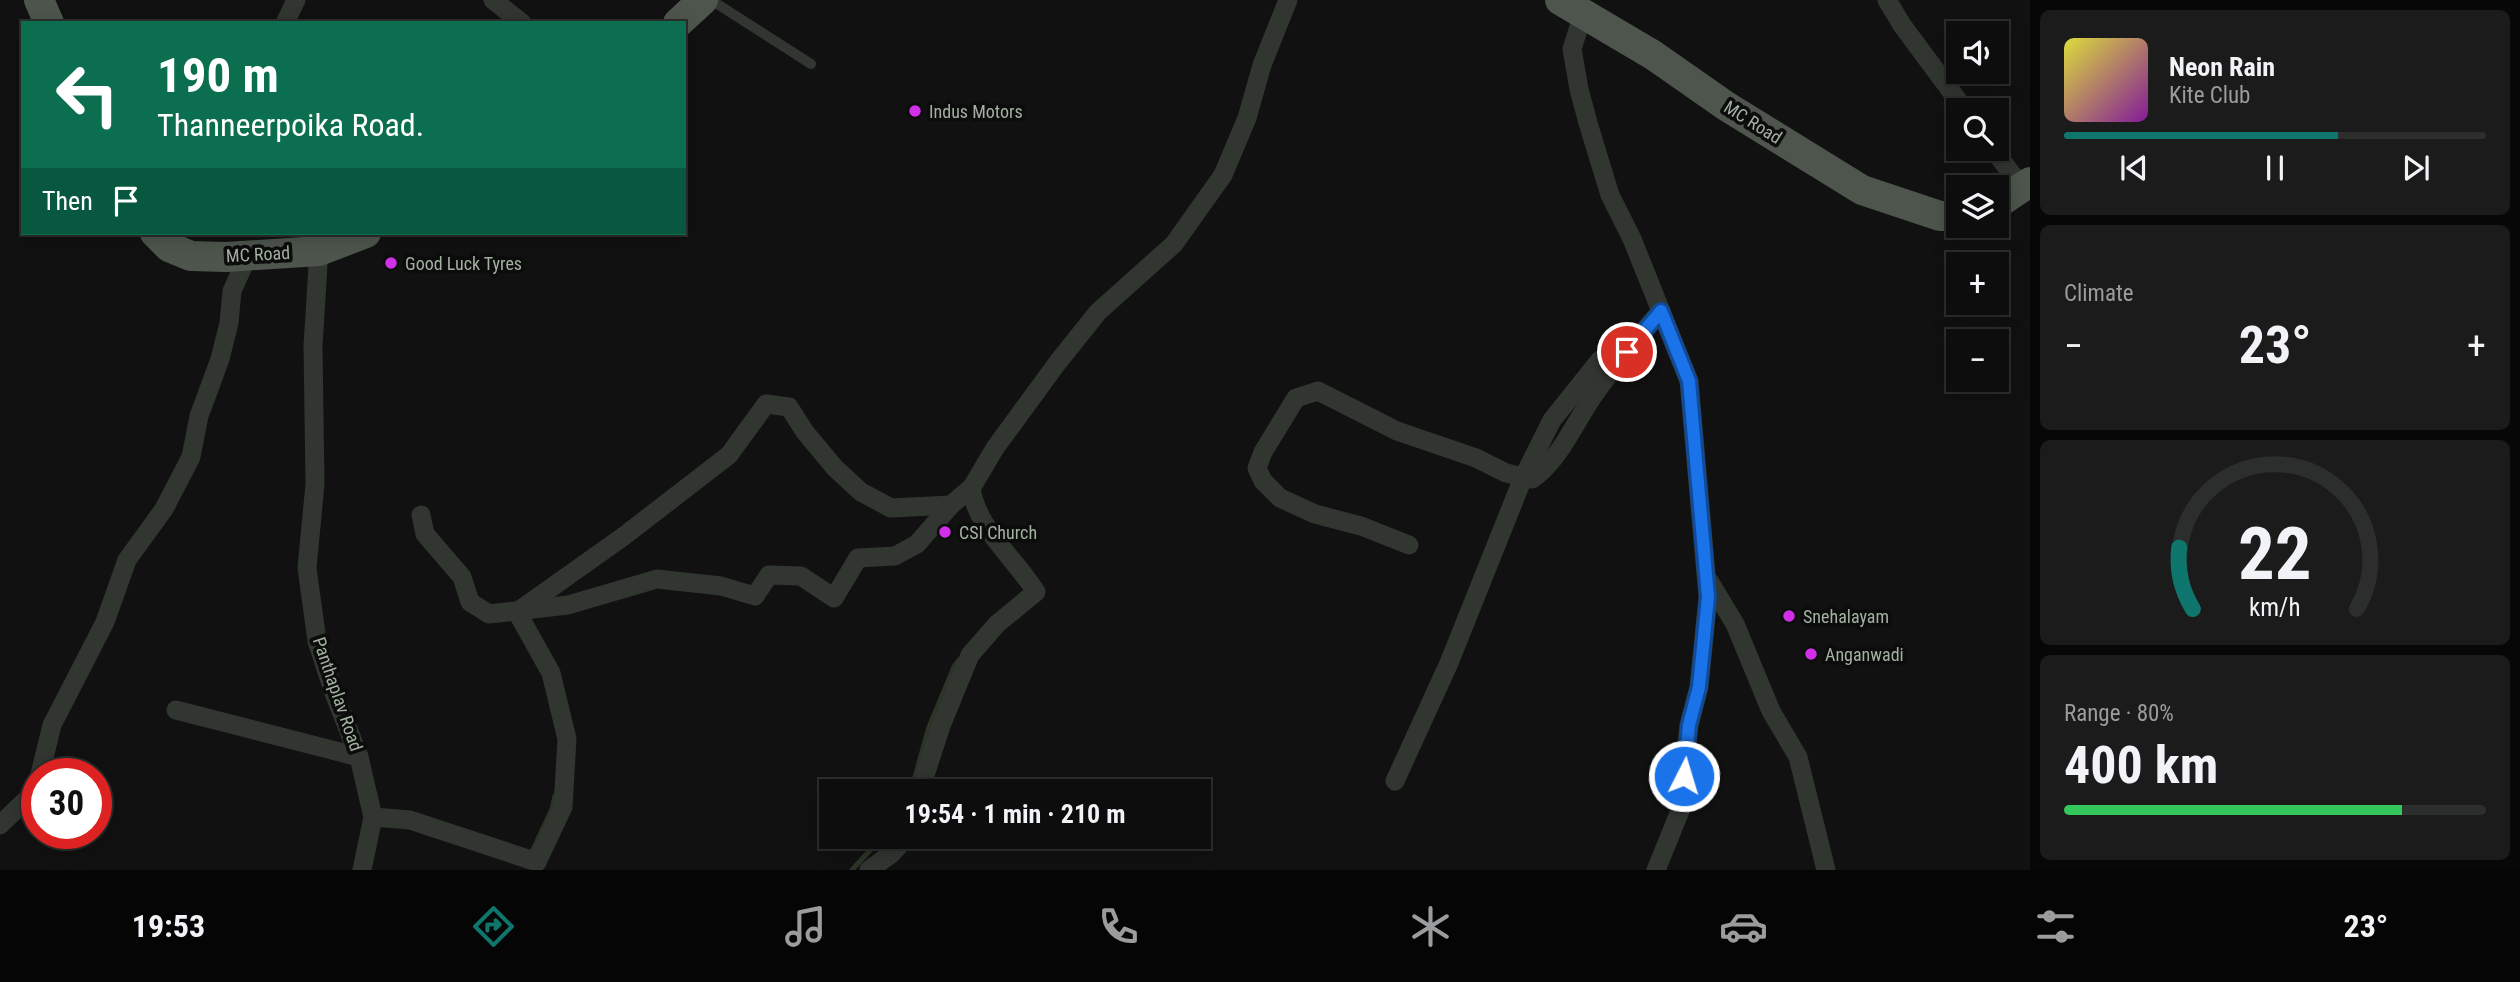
<!DOCTYPE html>
<html lang="en">
<head>
<meta charset="utf-8">
<style>
	body { margin:0; font-family:"Roboto Condensed",sans-serif; background:#1a1b1a; color:#f1f3f6; height:100vh; display:flex; flex-direction:column; font-size:26px; white-space:nowrap }
	* { box-sizing:border-box; margin:0 }
	p { font-size:23px; color:#9a9c9d }
	.icon { flex:none; width:38px; height:38px; fill:none; stroke:currentColor; stroke-width:2; stroke-linecap:round; stroke-linejoin:round }
	.map { position:relative; flex:1; overflow:hidden }
	.drawer { display:flex; flex-direction:column; gap:10px; padding:10px; background:#070707; width:490px }
	.drawer>* { flex:none }
	.guide { position:absolute; left:21px; top:21px; width:665px; height:214px; border-radius:0px; box-shadow:0 4px 18px #0003,0 0 0 2px #2c2d2d; background:#0b6e4f; color:#fff; overflow:hidden }
	.tools { position:absolute; left:1946px; top:21px; display:grid; gap:14px }
	.tools a { display:grid; place-items:center; width:63px; height:63px; border-radius:0px; background:#0c0d0c; box-shadow:0 4px 18px #0003,0 0 0 2px #2c2d2d; font-size:35px }
	.speed { position:absolute; left:21px; top:758px; display:flex; gap:14px; font-size:35px; font-weight:700; text-align:center }
	.speed>* { display:grid; place-content:center; width:91px; height:91px; border-radius:50%; background:#0c0d0c; box-shadow:0 4px 18px #0003,0 0 0 2px #2c2d2d; line-height:1 }
	.speed .limit { border:10px solid #d22; background:#fff; color:#111 }
	.pin { position:absolute; display:grid; place-items:center; width:60px; height:60px; color:#fff; margin:-30px; border:4px solid #fff; border-radius:50%; box-shadow:0 2px 7px #0007 }
	.me { position:absolute; width:77px; margin:-38px; rotate:5deg; stroke-linejoin:round; filter:drop-shadow(0 0 5px #0008) }
	.turn { display:flex; align-items:center; gap:24px; height:147px; padding:0 21px; font-size:32px }
	.turn .icon { width:91px; height:91px; stroke-width:2.5 }
	.turn b { display:block; font-size:49px; line-height:60px }
	.then { display:flex; align-items:center; height:66px; padding:0 21px; background:#0003; gap:14px; font-size:26px }
	.big { font-size:52px; font-weight:700; line-height:1.1 }
	.drawer .card { flex:1; display:flex; flex-direction:column; justify-content:center; gap:10px; min-width:0; padding:0 24px; border-radius:10px; background:#1a1b1a }
	.drawer .dial { align-items:center; gap:0 }
	.dial svg { height:182px; overflow:visible; fill:none; stroke:#2c2d2d; stroke-width:7; stroke-linecap:round; text-anchor:middle }
	.dial text { fill:#f1f3f6; stroke:none }
	.song { display:flex; align-items:center; gap:21px }
	.cover { width:84px; height:84px; border-radius:10px; background:linear-gradient(135deg,hsl(60 70% 55%),hsl(290 70% 35%)) }
	.played { height:7px; border-radius:4px; background:linear-gradient(90deg,#0f766e 65%,#2c2d2d 65%) }
	.keys { display:flex; justify-content:space-around; direction:ltr }
	.heat { display:flex; justify-content:space-between; align-items:center; font-size:38px; direction:ltr }
	.charge { height:10px; border-radius:5px; background:linear-gradient(90deg,#34c759 80%,#2c2d2d 0) }
	.trip { position:absolute; left:819px; top:779px; width:392px; height:70px; border-radius:0px; background:#0c0d0c; box-shadow:0 4px 18px #0003,0 0 0 2px #2c2d2d; font-weight:700; line-height:70px; text-align:center }
	.tabs { display:flex; height:112px; justify-content:space-around; align-items:center; background:#050505; color:#9a9c9d }
	.tabs .icon { width:49px; height:49px }
	.tabs .selected { color:#0f766e }
	.tabs b { font-size:32px; color:#f1f3f6 }
	main { display:flex; flex:1; min-height:0 }
	.map>svg:first-child { display:block }
</style>
</head>
<body>
<main>
<div class="map">
<svg width="2030" height="870" viewBox="0 0 2030 870">
	<rect width="100%" height="100%" fill="#101110"/>
	<g fill="none" stroke-linecap="round" stroke-linejoin="round">
		<g stroke="#2b3427" stroke-width="5">
			<path d="M911,791L929,727L954,667L959,660"/>
			<path d="M531,854L552,809L555,796"/>
			<path d="M852,870L883,836"/>
		</g>
		<path stroke="#313631" stroke-width="10" d="M711,0L811,64"/>
		<g stroke="#313631" stroke-width="19">
			<path d="M493,0L522,23"/>
			<path d="M1887,0L1902,25L1965,110"/>
			<path d="M1583,14L1572,49L1579,89L1588,123L1610,195L1632,239L1689,381L1708,597L1699,687L1689,725L1680,811L1656,870"/>
			<path d="M285,23L296,0"/>
			<path d="M1993,149L2023,189"/>
			<path d="M320,233L313,346L315,484L307,568L317,641L334,693L359,757L373,817L362,870"/>
			<path d="M421,515L425,534L462,577L470,602L489,614L568,605L657,579L721,586L755,596L769,575L801,576L834,598L858,558L895,556L917,544L951,505L972,487L995,448L1058,362L1098,312L1174,244L1223,175L1247,118L1262,65L1288,0"/>
			<path d="M1409,545L1361,526L1315,514L1280,498L1263,481L1257,468L1263,452L1296,398L1318,391L1397,431L1476,458L1506,473L1532,479C1559,462 1577,418 1596,392C1616,364 1638,337 1661,311"/>
			<path d="M1709,581L1735,624L1771,711L1798,757L1826,870"/>
			<path d="M176,710L359,757"/>
			<path d="M40,774L52,725L105,622L127,560L164,509L191,457L199,416L220,359L229,323L232,291L248,255"/>
			<path d="M1395,781L1449,663L1523,478L1552,420L1600,360"/>
			<path d="M925,791V775L941,726L970,655L997,624L1036,592C1015,558 977,529 971,488"/>
			<path d="M373,817L410,820L537,862"/>
			<path d="M0,825L27,799L37,786"/>
			<path d="M537,862L563,807L567,739L551,673L517,612L624,536L729,455L766,404L789,407L805,432L835,468L861,492L891,508L951,505"/>
			<path d="M869,870L891,854L908,836"/>
		</g>
		<g stroke="#4d554d" stroke-width="30">
			<path d="M39,0L49,23"/>
			<path d="M1560,0L1653,55L1726,106L1862,190L1940,216H1958"/>
			<path d="M678,23L703,0"/>
			<path d="M1997,204L2030,182"/>
			<path d="M155,233L169,247L191,256L226,257L319,251L366,233"/>
		</g>
	</g>
	<g fill="none" stroke-linecap="round" stroke-linejoin="round">
		<defs>
			<path id="route" d="M1627,352L1661,311L1689,381L1708,597L1699,687L1689,725L1684,776"/>
		</defs>
		<use href="#route" stroke="#114b97" stroke-width="18"/>
		<use href="#route" stroke="#1a73e8" stroke-width="12"/>
	</g>
	<g fill="#d130e8" stroke="#0b0c0b" stroke-width="2.5">
		<circle cx="915" cy="111" r="7"/>
		<circle cx="391" cy="263" r="7"/>
		<circle cx="945" cy="532" r="7"/>
		<circle cx="1789" cy="616" r="7"/>
		<circle cx="1811" cy="654" r="7"/>
	</g>
	<g text-anchor="middle" dominant-baseline="central" stroke-width="7" stroke-linejoin="round" paint-order="stroke">
		<g font-size="18" fill="#a3b1a1" stroke="#0b0c0b" text-anchor="start">
			<text x="929" y="111">Indus Motors</text>
			<text x="405" y="263">Good Luck Tyres</text>
			<text x="959" y="532">CSI Church</text>
			<text x="1803" y="616">Snehalayam</text>
			<text x="1825" y="654">Anganwadi</text>
		</g>
		<g font-size="18" fill="#a3b1a1" stroke="#0b0c0b">
			<text transform="translate(1753 122) rotate(32)">MC Road</text>
			<text transform="translate(258 254) rotate(-3)">MC Road</text>
			<text transform="translate(338 694) rotate(71)">Panthaplav Road</text>
		</g>
	</g>
</svg>
<div class="tools">
<a><svg class="icon" aria-label="sound" viewBox="0 0 24 24"><path d="M4 9h4l5-4v14l-5-4H4zM17 9q2 3 0 6"/></svg></a>
<a><svg class="icon" aria-label="search" viewBox="0 0 24 24"><circle cx="10" cy="10" r="6"/><path d="M15 15l6 6"/></svg></a>
<a><svg class="icon" aria-label="layers" viewBox="0 0 24 24"><path d="M12 4l9 5-9 5-9-5zM3 14l9 5 9-5"/></svg></a>
<a>+</a>
<a>−</a>
</div>
<div class="speed"><div class="limit">30</div></div>
<div class="pin" style="left:1627px;top:352px;background:#d93025"><svg class="icon" aria-label="arrive" viewBox="0 0 24 24"><path d="M6 21V4h12l-3 4 3 4H6"/></svg></div>
<svg class="me" style="left:1684px;top:776px" viewBox="-20 -20 40 40"><circle r="17" fill="#1a73e8" stroke="#fff" stroke-width="3"/><path d="M0-11L8 9 0 5-8 9z" fill="#fff"/></svg>
<div class="trip">19:54 · 1 min · 210 m</div>
<div class="guide">
<div class="turn"><svg class="icon" aria-label="left" viewBox="0 0 24 24"><path d="M17 20v-9H6M10 6l-5 5 5 5"/></svg><div><b>190 m</b>Thanneerpoika Road.</div></div>
<div class="then">Then<svg class="icon" aria-label="arrive" viewBox="0 0 24 24"><path d="M6 21V4h12l-3 4 3 4H6"/></svg></div>
</div>
</div>
<section class="drawer">
<div class="card">
<div class="song"><i class="cover"></i><div><b>Neon Rain</b><p>Kite Club</p></div></div>
<div class="played"></div>
<div class="keys"><svg class="icon" aria-label="previous" viewBox="0 0 24 24"><path d="M18 5L8 12l10 7zM5 5v14"/></svg><svg class="icon" aria-label="pause" viewBox="0 0 24 24"><path d="M8 5v14M16 5v14"/></svg><svg class="icon" aria-label="next" viewBox="0 0 24 24"><path d="M6 5l10 7-10 7zM19 5v14"/></svg></div>
</div>
<div class="card"><p>Climate</p>
<div class="heat"><a>−</a><b class="big">23°</b><a>+</a></div>
</div>
<div class="card dial"><svg viewBox="0 0 100 80">
<path d="M14 69A42 42 0 1 1 86 69"/>
<path d="M14 69A42 42 0 0 1 8 42" stroke="#0f766e"/>
<text x="50" y="56" font-size="32" font-weight="700">22</text>
<text x="50" y="72" font-size="11">km/h</text>
</svg></div>
<div class="card"><p>Range · 80%</p><b class="big">400 km</b><div class="charge"></div></div>
</section>
</main>
<nav class="tabs">
<b>19:53</b>
<svg class="icon selected" aria-label="directions" viewBox="0 0 24 24"><path d="M12 3l9 9-9 9-9-9zM9 14v-3h6M13 9l2 2-2 2"/></svg>
<svg class="icon" aria-label="music" viewBox="0 0 24 24"><path d="M9 18V5l10-2v13"/><circle cx="6" cy="18" r="3"/><circle cx="16" cy="16" r="3"/></svg>
<svg class="icon" aria-label="phone" viewBox="0 0 24 24"><path d="M5 4h4l2 5-3 2q2 4 5 5l2-3 5 2v4C11 20 4 13 5 4z"/></svg>
<svg class="icon" aria-label="climate" viewBox="0 0 24 24"><path d="M12 3v18M4 7l16 10M4 17L20 7"/></svg>
<svg class="icon" aria-label="car" viewBox="0 0 24 24"><path d="M5 17H2v-5l4-1 3-4h7l3 4 3 1v5h-3M9 17h6M6 11h13"/><circle cx="7" cy="17" r="2"/><circle cx="17" cy="17" r="2"/></svg>
<svg class="icon" aria-label="filters" viewBox="0 0 24 24"><path d="M4 7h16M4 17h16"/><circle cx="9" cy="7" r="2"/><circle cx="15" cy="17" r="2"/></svg>
<b>23°</b>
</nav>
</body>
</html>
